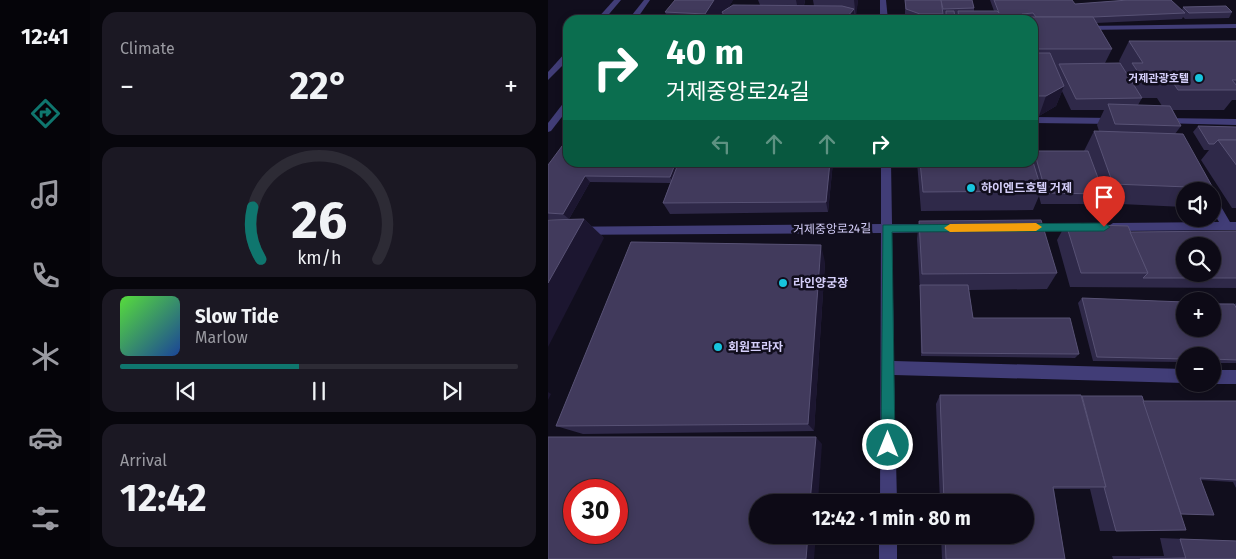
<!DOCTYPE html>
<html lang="en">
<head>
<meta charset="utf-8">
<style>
	body { margin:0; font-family:"Fira Sans","Noto Sans KR",sans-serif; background:#1b1823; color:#f1f3f6; height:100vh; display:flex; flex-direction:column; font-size:19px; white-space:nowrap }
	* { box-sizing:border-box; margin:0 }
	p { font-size:16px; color:#9a9aa1 }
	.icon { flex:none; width:28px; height:28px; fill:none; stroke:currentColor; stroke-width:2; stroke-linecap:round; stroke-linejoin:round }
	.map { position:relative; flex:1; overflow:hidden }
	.panel { display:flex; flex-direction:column; gap:12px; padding:12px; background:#07060c; width:458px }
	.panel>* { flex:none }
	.hud { position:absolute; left:15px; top:15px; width:475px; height:152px; border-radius:15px; box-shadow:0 2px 8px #0003,0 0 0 1px #2d2b35; background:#0b6e4f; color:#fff; overflow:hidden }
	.tools { position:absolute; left:628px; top:182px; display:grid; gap:10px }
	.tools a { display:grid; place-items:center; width:45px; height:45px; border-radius:50%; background:#0d0a16; box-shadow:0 2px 8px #0003,0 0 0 1px #2d2b35; font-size:25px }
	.speed { position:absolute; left:15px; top:479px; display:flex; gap:10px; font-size:25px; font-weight:700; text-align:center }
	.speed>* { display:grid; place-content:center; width:65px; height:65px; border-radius:50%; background:#0d0a16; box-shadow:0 2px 8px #0003,0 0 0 1px #2d2b35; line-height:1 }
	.speed .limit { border:8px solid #d22; background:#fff; color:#111 }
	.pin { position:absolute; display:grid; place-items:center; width:42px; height:42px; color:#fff; margin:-51px -21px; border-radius:50% 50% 50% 0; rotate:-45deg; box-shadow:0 0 5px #0007 }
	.pin .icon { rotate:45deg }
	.me { position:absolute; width:55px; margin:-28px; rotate:0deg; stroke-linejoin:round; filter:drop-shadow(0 0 4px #0008) }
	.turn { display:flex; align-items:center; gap:18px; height:105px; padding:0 20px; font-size:22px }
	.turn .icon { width:65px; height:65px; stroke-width:2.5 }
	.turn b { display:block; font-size:35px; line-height:42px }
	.lanes { display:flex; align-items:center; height:48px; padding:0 20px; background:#0003; justify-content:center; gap:25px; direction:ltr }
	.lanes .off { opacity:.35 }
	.big { font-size:38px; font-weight:700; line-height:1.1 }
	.panel .card { flex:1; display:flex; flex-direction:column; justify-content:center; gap:8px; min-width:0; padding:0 18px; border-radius:15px; background:#1b1823 }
	.panel .dial { align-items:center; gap:0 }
	.dial svg { height:130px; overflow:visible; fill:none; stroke:#2d2b35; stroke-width:7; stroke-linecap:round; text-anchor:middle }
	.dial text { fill:#f1f3f6; stroke:none }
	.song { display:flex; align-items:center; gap:15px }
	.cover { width:60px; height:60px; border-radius:8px; background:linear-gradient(135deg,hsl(110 70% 55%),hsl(220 70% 35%)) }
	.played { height:5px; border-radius:2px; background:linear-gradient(90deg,#0f766e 45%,#2d2b35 45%) }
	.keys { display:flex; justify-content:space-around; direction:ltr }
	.heat { display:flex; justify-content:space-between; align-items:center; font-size:28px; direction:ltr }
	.trip { position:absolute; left:201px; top:494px; width:285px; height:50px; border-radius:25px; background:#0d0a16; box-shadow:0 2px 8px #0003,0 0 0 1px #2d2b35; font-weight:700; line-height:50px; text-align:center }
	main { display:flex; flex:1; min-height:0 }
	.dock { display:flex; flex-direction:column; width:90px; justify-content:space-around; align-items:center; background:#050409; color:#9a9aa1 }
	.dock .icon { width:35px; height:35px }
	.dock .on { color:#0f766e }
	.dock b { font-size:22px; color:#f1f3f6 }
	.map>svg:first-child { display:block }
</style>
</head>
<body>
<main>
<nav class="dock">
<b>12:41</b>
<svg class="icon on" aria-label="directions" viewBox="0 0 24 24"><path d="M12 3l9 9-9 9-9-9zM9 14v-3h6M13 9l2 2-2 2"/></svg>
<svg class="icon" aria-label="music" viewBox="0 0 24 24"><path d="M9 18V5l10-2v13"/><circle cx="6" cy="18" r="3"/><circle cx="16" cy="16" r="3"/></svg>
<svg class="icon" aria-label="phone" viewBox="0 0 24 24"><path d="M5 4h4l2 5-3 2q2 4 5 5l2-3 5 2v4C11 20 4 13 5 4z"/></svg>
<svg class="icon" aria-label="climate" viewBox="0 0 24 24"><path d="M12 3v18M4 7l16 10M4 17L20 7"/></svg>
<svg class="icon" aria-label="car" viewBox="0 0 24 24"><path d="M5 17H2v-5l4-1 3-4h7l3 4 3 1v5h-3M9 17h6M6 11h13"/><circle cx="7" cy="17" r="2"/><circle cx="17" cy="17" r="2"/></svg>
<svg class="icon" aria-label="filters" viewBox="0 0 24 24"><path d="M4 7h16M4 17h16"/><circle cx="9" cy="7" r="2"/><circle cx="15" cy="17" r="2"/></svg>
</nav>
<section class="panel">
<div class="card"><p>Climate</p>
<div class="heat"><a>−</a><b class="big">22°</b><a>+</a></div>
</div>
<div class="card dial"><svg viewBox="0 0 100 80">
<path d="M14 69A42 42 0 1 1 86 69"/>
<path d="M14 69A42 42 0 0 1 9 37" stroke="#0f766e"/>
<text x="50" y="56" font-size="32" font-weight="700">26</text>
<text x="50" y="72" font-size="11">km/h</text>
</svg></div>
<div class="card">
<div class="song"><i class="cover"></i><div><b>Slow Tide</b><p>Marlow</p></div></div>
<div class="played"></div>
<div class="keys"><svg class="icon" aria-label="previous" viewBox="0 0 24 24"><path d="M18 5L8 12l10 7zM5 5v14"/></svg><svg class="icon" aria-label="pause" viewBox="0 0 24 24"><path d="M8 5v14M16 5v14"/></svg><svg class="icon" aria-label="next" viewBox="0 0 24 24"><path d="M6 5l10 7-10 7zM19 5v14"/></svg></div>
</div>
<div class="card"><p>Arrival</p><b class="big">12:42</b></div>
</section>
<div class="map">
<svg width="689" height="559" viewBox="0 0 689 559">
	<rect width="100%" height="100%" fill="#110e1d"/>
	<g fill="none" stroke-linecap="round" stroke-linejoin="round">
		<g fill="#413d77" fill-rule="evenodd">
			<path d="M66,0H73L56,20H48Z"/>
			<path d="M96,0H102L88,20H80Z"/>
			<path d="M332,0H338L340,20H332Z"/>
			<path d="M689,24V28L536,30L532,28L536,26Z"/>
			<path d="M17,53H20V60L0,80V72Z"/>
			<path d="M20,100V109L3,131L0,132V123L17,101Z"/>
			<path d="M485,117L566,118L571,121L566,124L485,123Z"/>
			<path d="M614,118L689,119V125L611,123V119Z"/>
			<path d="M333,162H343L344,224H387L393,228L387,232L344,233L346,361L636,369V383L346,375L349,502H332L333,233L0,235V227L333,224Z"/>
			<path d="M664,197L668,198L682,222H689V230L565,231L559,227L565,223L671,222L664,210Z"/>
			<path d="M480,223H532L538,227L532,231H480L474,227Z"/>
			<path d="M664,370H689V384H663Z"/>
			<rect x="331" y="535" width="18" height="24"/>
		</g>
	</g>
	<g fill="#2f2949" fill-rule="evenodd">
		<path d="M185,0L180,8L212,5L210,0H257L256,6H266L265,0H310L307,20H177L175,15L172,20H121L117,12Z"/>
		<path d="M357,0H424L426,8V11H446L442,0H481L527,4L634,10L635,7L684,12L681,18L637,19L635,17L634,19L548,23L564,49L557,63H572L571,61L581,41H689V100H684L676,110H625L633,126L627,134L665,188L662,191H636V207L552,203L551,201L550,204H493L491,196L485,210L373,211L369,162H485V155L486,151H536L546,131H551L549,125L556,110H523L514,91L508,106L491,116H485V20H410L409,14L407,15V20H397V15H395V20H359L357,19ZM594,98H609L614,106L590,105Z"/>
		<path d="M650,126L689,127V208H684L653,160L661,150H656L645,132Z"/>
		<path d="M134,162V164L285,162L280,212L122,214L115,203L122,183L42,182L21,219H36L56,238L21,219H0V165Z"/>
		<path d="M371,221L509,273L499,289L421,290L425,318L531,354L527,358L373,356L372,290L369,239Z"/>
		<path d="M518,224L582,232L689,231V288L522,287L509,240Z"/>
		<path d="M277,262L266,431L35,434L8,426Z"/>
		<path d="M534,298L686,304L689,303V363H664V356H636V362L545,361L530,303Z"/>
		<path d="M392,395L534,396L595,401H689V490L685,482L652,480L633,514L568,531H552L542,489H506L517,559H394L393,535H478V502H392L388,404Z"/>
		<path d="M612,538L689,541V559H565L564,556H616Z"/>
	</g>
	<g fill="#1c1630">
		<path d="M166,0H185L176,15L174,12L175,15L172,20H159L157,14Z"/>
		<path d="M248,0H257L252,19Z"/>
		<path d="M306,0H310L308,19Z"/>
		<path d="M306,9L307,20H299V17Z"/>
		<path d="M516,86L508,106L491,116L498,96Z"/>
		<path d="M128,162H134L125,183L122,177Z"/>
		<path d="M282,162H285L280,212L278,202Z"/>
		<path d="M37,176L42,182L21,219L15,214Z"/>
		<path d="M36,219L56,238L0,347V283Z"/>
		<path d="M273,245L277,262L266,431L260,424Z"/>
		<path d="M0,392L3,394L0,400Z"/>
		<path d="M268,437L274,444L270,502H262Z"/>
		<path d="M260,535H268L266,559H258Z"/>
	</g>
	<g fill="#413a5c" stroke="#585275" fill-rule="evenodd">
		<path d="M127,0H166L157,14L117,12Z"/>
		<path d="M357,0H393L395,14H372L358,9Z"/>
		<path d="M393,0H424L426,8L395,9Z"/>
		<path d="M446,0H524L527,4L580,0H623L637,13L545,17H488L485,13L474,14L475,17H452L453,19H411L410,11H449L451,13Z"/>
		<path d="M185,5L294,6L306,9L299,17L179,20L174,12Z"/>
		<path d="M678,6L684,12L641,13L635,7Z"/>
		<path d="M398,11H406L407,18L398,19Z"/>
		<path d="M467,17H545L564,49H485V20H468Z"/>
		<path d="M581,41H689V80H684L689,86V90H630L622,78H594L584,63H595Z"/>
		<path d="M485,53H502L516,86L498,96H485Z"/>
		<path d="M572,63L594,98L528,99L511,64Z"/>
		<path d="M560,104L622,106L633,126L567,124Z"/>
		<path d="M650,126L689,127V140H670L666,144H661Z"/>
		<path d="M546,131L635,134L665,188L565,184Z"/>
		<path d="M20,138V162H128L122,177L37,176L15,214L0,213V165Z"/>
		<path d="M670,140H689V166Z"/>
		<path d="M486,151H540L556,194L498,193Z"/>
		<path d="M154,162H282L278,202L115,203L130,164Z"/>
		<path d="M372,162H485L494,191L375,192Z"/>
		<path d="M36,219L0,283V220Z"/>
		<path d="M493,220L509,273L374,274L371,221Z"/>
		<path d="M518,224L580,226L600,273H533Z"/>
		<path d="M689,231V278H595L600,273L582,232ZM636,246H664V274H636Z"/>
		<path d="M83,242L273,245L260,424L8,426Z"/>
		<path d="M372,285H420L425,318H522L531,354L374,353Z"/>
		<path d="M534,298L636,302V329H664V304H686L689,309V360L664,359V356H636V359L549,357Z"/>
		<path d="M392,395H533L558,487H505L517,559H398L397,535H478V502H396Z"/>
		<path d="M534,396H594L638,530L568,531L556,487H558Z"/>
		<path d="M595,401H689V480L652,478L666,515L633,514Z"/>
		<path d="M0,437H268L262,502H210V535H260L258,559H0ZM26,490H69V532H26Z"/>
		<path d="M632,539L689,541V559H638Z"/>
		<path d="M637,558L638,559H592Z"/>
	</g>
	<path fill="#0f766e" stroke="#0a4d48" d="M556,223L562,227L556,231L344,232L347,445L345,450L340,452L335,450L333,445L335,225Z"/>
	<path fill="#f59e0b" d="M488,223L494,227L488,231L402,232L396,228L402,224Z"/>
	<g fill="#17c4de" stroke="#110e1d" stroke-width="2">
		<circle cx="651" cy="78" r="5"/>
		<circle cx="423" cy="188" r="5"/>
		<circle cx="235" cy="283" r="5"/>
		<circle cx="170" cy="347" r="5"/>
	</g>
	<g text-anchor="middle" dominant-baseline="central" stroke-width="5" stroke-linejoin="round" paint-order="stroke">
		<g font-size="11" font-weight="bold" fill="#d5cffa" stroke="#110e1d" text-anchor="end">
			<text x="641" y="78">거제관광호텔</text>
		</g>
		<g font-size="12" font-weight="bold" fill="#d5cffa" stroke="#110e1d" text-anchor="start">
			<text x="433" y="188">하이엔드호텔 거제</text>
			<text x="245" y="283">라인양궁장</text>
			<text x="180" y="347">회원프라자</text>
		</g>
		<g font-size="12" fill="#d5cffa" stroke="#110e1d">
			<text transform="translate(284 229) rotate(-1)">거제중앙로24길</text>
		</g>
	</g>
</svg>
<div class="tools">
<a><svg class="icon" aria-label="sound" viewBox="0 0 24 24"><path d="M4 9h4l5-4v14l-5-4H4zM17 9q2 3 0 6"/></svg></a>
<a><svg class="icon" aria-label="search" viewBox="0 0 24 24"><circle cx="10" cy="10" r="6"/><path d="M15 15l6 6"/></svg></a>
<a>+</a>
<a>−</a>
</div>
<div class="speed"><div class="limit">30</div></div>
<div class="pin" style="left:556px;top:227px;background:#d93025"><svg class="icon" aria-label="arrive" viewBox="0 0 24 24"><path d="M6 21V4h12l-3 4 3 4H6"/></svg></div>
<svg class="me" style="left:340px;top:445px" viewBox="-20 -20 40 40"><circle r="17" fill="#0f766e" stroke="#fff" stroke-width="3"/><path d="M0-11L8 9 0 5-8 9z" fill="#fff"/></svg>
<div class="trip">12:42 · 1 min · 80 m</div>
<div class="hud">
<div class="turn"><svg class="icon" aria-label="right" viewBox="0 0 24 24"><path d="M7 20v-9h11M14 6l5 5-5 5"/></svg><div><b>40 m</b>거제중앙로24길</div></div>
<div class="lanes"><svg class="icon off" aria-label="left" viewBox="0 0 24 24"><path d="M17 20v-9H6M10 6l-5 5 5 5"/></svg><svg class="icon off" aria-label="ahead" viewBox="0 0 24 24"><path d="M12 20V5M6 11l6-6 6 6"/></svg><svg class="icon off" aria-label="ahead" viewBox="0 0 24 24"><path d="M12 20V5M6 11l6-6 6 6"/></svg><svg class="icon" aria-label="right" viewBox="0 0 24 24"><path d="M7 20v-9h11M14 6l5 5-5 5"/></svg></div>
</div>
</div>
</main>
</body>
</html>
